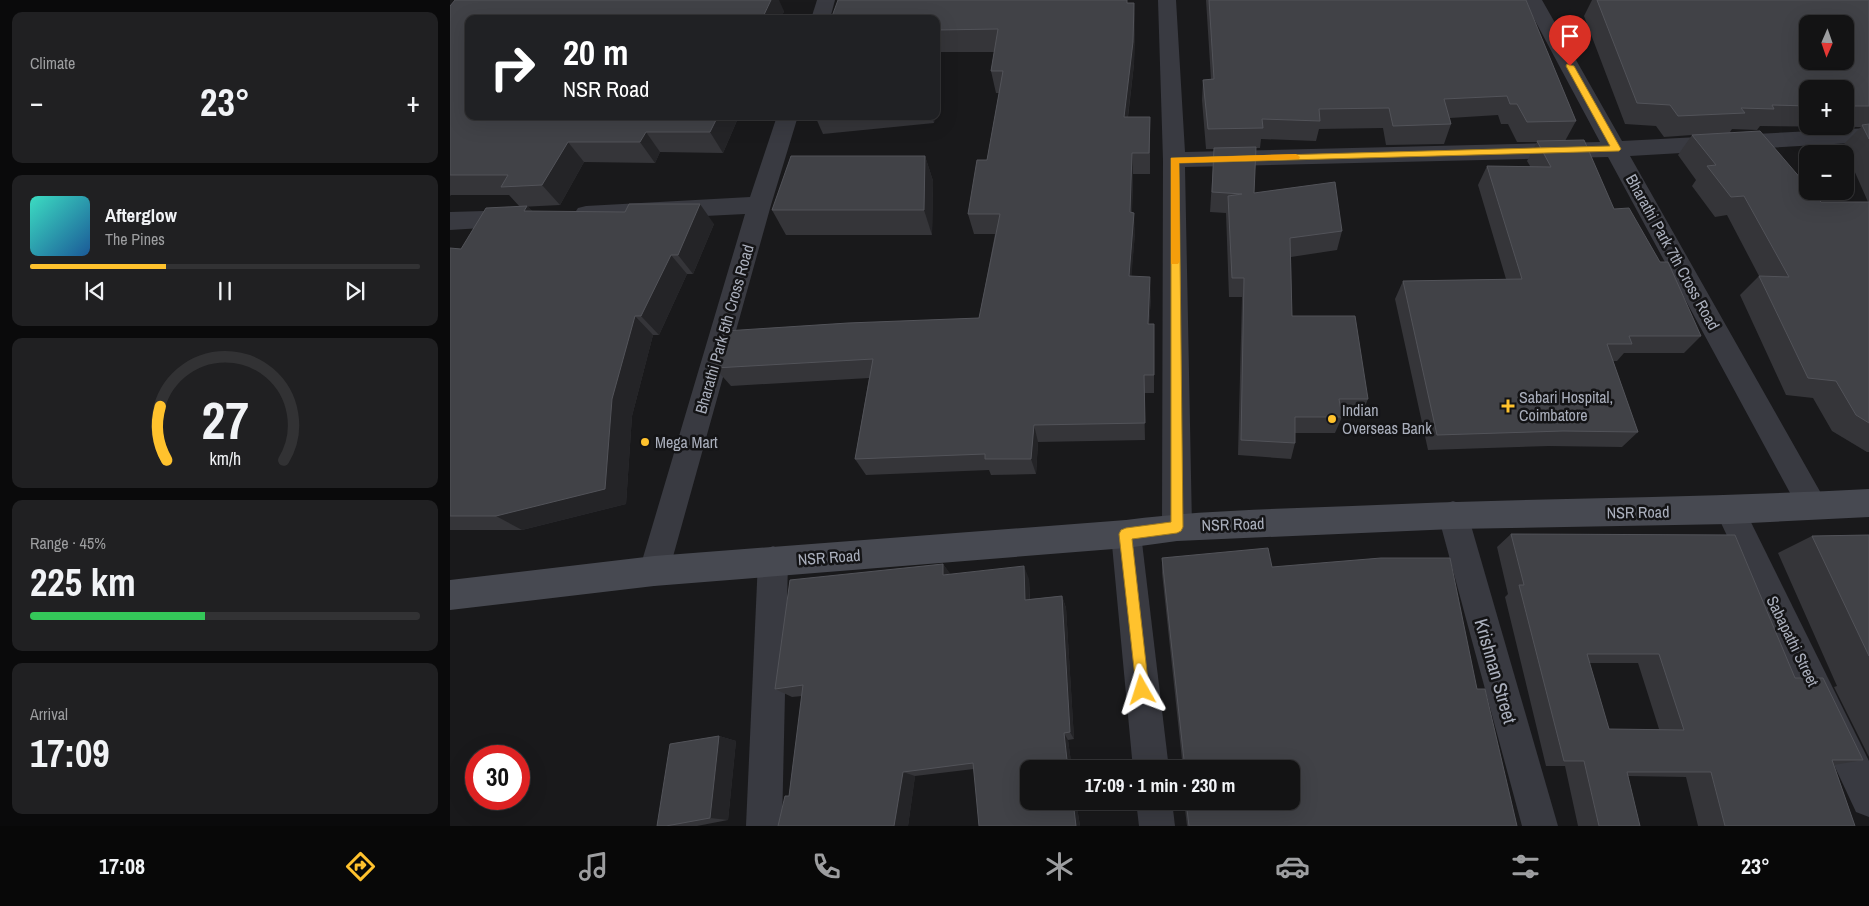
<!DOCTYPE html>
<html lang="en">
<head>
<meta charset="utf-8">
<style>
	body { margin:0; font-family:"Archivo Narrow",sans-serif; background:#202022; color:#f1f3f6; height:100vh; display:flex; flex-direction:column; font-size:19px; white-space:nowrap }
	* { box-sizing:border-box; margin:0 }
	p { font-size:16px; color:#9d9ea0 }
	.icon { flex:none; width:28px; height:28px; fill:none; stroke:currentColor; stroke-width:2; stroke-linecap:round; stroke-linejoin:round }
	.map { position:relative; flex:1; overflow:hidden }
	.drawer { display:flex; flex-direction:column; gap:12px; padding:12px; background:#0a0a0b; width:450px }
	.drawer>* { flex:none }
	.banner { position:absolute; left:15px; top:15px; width:475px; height:105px; border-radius:10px; box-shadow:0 5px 20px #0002,0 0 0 1px #323234; background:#202124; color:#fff; overflow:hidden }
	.needle { width:32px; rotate:182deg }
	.fabs { position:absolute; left:1349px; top:15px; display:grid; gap:10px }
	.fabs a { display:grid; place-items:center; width:55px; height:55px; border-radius:10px; background:#131314; box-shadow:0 5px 20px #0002,0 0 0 1px #323234; font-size:25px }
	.speed { position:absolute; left:15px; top:745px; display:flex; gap:10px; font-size:25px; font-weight:700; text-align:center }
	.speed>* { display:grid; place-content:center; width:65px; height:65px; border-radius:50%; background:#131314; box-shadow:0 5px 20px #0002,0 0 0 1px #323234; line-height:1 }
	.speed .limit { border:8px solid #d22; background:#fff; color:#111 }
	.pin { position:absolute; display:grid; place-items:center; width:42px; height:42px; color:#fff; margin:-51px -21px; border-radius:50% 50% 50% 0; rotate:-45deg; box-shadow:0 0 5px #0007 }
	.pin .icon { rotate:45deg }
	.me { position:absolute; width:55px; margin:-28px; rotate:354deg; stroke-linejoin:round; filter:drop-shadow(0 0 4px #0008) }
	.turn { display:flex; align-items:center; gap:18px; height:105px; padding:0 15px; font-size:22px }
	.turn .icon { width:65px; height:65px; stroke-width:2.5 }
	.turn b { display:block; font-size:35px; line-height:42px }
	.big { font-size:38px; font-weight:700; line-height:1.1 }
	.drawer .widget { flex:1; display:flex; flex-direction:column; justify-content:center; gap:8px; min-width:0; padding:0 18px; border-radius:10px; background:#202022 }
	.drawer .dial { align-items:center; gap:0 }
	.dial svg { height:130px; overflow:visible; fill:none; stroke:#323234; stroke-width:7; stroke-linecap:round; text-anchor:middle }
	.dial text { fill:#f1f3f6; stroke:none }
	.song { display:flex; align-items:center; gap:15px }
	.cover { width:60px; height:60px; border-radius:8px; background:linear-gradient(135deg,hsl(170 70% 55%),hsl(210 70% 35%)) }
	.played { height:5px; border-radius:2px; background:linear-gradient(90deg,#ffc22d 35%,#323234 35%) }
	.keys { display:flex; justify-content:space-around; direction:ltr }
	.heat { display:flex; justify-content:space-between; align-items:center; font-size:28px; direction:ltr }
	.charge { height:8px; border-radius:4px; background:linear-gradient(90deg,#34c759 45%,#323234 0) }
	.trip { position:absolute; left:570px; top:760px; width:280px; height:50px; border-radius:10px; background:#131314; box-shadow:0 5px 20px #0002,0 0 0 1px #323234; font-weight:700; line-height:50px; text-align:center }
	.tab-bar { display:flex; height:80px; justify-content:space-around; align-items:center; background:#080808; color:#9d9ea0 }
	.tab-bar .icon { width:35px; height:35px }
	.tab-bar .on { color:#ffc22d }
	.tab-bar b { font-size:22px; color:#f1f3f6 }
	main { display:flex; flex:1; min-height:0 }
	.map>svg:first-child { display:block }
</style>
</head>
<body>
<main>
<section class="drawer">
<div class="widget"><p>Climate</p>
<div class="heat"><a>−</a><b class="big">23°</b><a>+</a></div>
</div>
<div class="widget">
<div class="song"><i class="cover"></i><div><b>Afterglow</b><p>The Pines</p></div></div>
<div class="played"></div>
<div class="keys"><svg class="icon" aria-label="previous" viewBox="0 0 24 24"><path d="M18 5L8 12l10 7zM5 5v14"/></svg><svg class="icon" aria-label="pause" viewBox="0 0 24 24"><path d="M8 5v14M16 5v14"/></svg><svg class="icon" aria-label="next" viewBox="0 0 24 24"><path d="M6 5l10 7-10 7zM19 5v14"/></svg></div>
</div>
<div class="widget dial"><svg viewBox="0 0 100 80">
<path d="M14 69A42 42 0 1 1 86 69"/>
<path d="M14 69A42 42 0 0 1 10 36" stroke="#ffc22d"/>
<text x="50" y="56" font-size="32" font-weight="700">27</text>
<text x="50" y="72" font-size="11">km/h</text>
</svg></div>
<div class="widget"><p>Range · 45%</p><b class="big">225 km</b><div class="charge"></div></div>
<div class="widget"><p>Arrival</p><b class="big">17:09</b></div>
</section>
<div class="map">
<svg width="1419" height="826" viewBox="0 0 1419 826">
	<rect width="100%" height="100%" fill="#19191b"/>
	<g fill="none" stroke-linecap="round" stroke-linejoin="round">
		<g fill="#393a41" fill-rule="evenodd">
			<path d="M367,0H385L380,19H361Z"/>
			<path d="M708,0H726L735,152L1150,142L1074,0H1092L1172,141L1419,128V142L1180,156L1372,495L1377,505L1372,515L1362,519L1352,515L1158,157L735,167L742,527L738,537L727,541L716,537L712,527L713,160Z"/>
			<path d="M327,116H348L321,205L219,571L215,582L204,586L193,582L189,571L295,214L136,222L128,220L124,214L128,208L136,206L300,197Z"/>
			<path d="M65,210L73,212L77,218L73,224L65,226L0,230V212Z"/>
			<path d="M1280,496L1290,500L1419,761V817L1406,812L1265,510L1270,500Z"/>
			<path d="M1003,501L1014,505L1018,515L1108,826H1072L988,515L992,505Z"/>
			<path d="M676,520L687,524L691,534L719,769H683L661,534L665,524Z"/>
			<path d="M323,546L334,551L338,561L332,826H296L308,561L312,551Z"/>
			<path d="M686,801H722L725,826H689Z"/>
		</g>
		<path fill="#474951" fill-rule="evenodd" d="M1419,489V517L1280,524L1003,529L727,541L676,548L204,586L0,610V580L204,556L676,520C751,510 826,509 902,506C1074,498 1247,498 1419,489Z"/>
	</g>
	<g fill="#353539" fill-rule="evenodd">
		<path d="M756,0H1076L1126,121L1115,141L1164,209L1251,336L1234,353H1174L1167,361H1163L1188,432L1172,447L1099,446L978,450L945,299L953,281L1056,279L1028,185L1037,166H1080L1077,161L1087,142H1067L1058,124H1051L1048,115L1000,118L1001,124L994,144L936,145L933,128L869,129L866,141L811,139L810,148H806L804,193L892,231L887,250L841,257L842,316L918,399L911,416H891L892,417L885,433H845V443L841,459L788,455L792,297H779L776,213L760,212L764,149H756L752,100L753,80L761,79Z"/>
		<path d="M1142,0H1419V452H1417L1382,431L1363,398L1336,395L1290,295L1309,276L1277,215L1265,217L1242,186L1246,180L1228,155L1242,135L1214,137L1206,126L1175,124L1134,16ZM1358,89H1395V126H1358ZM1310,126L1411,127L1393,145L1418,202H1371L1280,132L1282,129L1307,130Z"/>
		<path d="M677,3H684L685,25L684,64L678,117H700V174H683L682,212L685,233L681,276L701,297L699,324H704V393H694L695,440L588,442L586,474L541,475L539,470L416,475L405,459L419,378L281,386L265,368L529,318L545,234H524L518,214L537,160L549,93H546L541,71L544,52H486V19Z"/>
		<path d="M0,6L334,11L331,19H19V116H289L273,153L210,152L205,163L134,162L110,205L70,207L59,195H1L0,196Z"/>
		<path d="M365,116H485L484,123L373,134Z"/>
		<path d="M475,156L483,181L482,235H336L322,210Z"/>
		<path d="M77,206L82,211L264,224L243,274H237L209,335H203L182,416L176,504L72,530H0V248L11,249Z"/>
		<path d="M1061,534L1345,678L1413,760L1384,765L1405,826H1248L1236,777L1178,776L1190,826H1128L1115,766H1096L1055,597L1058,594L1047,547ZM1139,663H1188L1209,729H1159Z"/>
		<path d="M1419,535V757L1384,687L1387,686L1328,553L1362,536Z"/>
		<path d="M712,558L822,567L1027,689L1067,826H737L734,801H841V769H733L712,573Z"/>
		<path d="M493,564L500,574L579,579L580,599L612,596L616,608L624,739L618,740L622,769H579V801H626L630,826H529L524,769L465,776L458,826H328L339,796L352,696L342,697L325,689Z"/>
		<path d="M269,736L286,741L278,820L247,826H216Z"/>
	</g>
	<g fill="#242427">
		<path d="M321,0H329L334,11L331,19H312Z"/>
		<path d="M684,3L685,25L684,64L675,139L674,117Z"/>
		<path d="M268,116H289L273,153L260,132Z"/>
		<path d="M482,116H485L484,123Z"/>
		<path d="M196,132L210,152L205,163L190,142Z"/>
		<path d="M118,142L134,162L110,205L92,185Z"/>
		<path d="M682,153L683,174L681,233L680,212Z"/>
		<path d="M475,156L483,181L482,235L474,210Z"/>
		<path d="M250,204L264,224L243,274L228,255Z"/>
		<path d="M77,206L97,227L74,211Z"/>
		<path d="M684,213L685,233L680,296L679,276Z"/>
		<path d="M221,255L237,274L209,335L191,316Z"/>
		<path d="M700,277L701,297L698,343V324Z"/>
		<path d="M185,316L203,335L182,416L176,504L72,530L46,516L162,399Z"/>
		<path d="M584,425L588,442L586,474L581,459Z"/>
		<path d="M493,564L502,576L493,575Z"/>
		<path d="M574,566L579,579L580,612L575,600Z"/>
		<path d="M612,596L616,608L624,739L620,732Z"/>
		<path d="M614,733L618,740L622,769H618Z"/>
		<path d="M269,736L286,741L278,820L260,818Z"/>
		<path d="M453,772L465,776L458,826H444Z"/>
		<path d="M623,801H626L630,826H626Z"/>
	</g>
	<g fill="#414247" stroke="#525359" fill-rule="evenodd">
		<path d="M5,0H321L312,19H19V116H268L260,132H196L190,142H118L92,185L51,187L58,175H0V6Z"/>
		<path d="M388,0H677V3H684L683,42L674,117H700L699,153H682L680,212L684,213L679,276L700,277L698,324H704V375H694L695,423L584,425L581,459H535V454L405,459L423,359L265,368L275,331L398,323L529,318L550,214H518L527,160H537L553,71H541L548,29L486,30V19H381Z"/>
		<path d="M759,0H1076L1126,121L1077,122L1067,104H1060L1057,96L994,99L1001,124L943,126L939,108L869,109L870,121L812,119L813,128L758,129L753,80L764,79Z"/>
		<path d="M1147,0H1419V106H1395V89H1358V106L1322,105L1324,109L1291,108L1295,113L1228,116L1220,105L1187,103ZM1358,24H1395V61H1358Z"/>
		<path d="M1419,124V139L1412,125Z"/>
		<path d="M1310,131L1358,187V191H1361L1371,202H1419V423L1406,415L1386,381L1358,378L1309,276L1339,277L1294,196L1281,197L1257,166L1266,165L1242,135Z"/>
		<path d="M1134,140L1164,209L1179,208L1210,262H1218L1251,336H1179L1182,344H1157L1188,432L1113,431L987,435L953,281L1072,279L1037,166L1101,167L1087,141Z"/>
		<path d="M806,147L804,193L885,182L892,231L840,238L842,316H905L918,399H889L892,417H845V443L791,440L794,278H782L778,196L792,194L762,192L764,148Z"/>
		<path d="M341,156H475L474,210H322Z"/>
		<path d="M179,204H250L228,255H221L191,316H185L162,399L155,489L46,516H0V248L11,249L36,208L77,206L74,211L175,212Z"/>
		<path d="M1061,534L1285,535L1345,678H1373L1413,760H1382L1405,826H1275L1261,772H1177L1190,826H1149L1134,761H1114L1069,585H1074ZM1137,654H1209L1234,730L1159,729Z"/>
		<path d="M1419,535V656L1362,536Z"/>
		<path d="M818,548L822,567L931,558H1000L1027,689H1035L1067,826H739L736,801H841V769H735L712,558Z"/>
		<path d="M493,564V575L574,566L575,600L612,596L620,732L614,733L618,769H579V801H623L626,826H529L523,763L453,772L444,826H328L335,796H339L353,685L325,689L340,580Z"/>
		<path d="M269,736L260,818L216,826H207L220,744Z"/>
	</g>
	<path fill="#ffc22d" stroke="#a67e1d" d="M1117,64L1124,66L1171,149L1169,151L729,163L733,527L731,531L727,533L682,539L699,690L697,695L692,697L687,695L669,534L671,530L676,528L721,522V158L1160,146L1116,66Z"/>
	<path fill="#f59e0b" d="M846,154L850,157L849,159L729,163L730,261L728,264H721V158Z"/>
	<g fill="#ffc22d" stroke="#141416" stroke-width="2">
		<path d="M1055.5 398.5h5v5h5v5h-5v5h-5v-5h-5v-5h5z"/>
		<circle cx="882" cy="419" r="5"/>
		<circle cx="195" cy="442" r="5"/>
	</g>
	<g text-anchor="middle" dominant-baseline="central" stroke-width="5" stroke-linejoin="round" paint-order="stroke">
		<g font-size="16" fill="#aaafbc" stroke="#141416">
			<text transform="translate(1223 252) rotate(61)">Bharathi Park 7th Cross Road</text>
			<text transform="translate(274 329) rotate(-74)">Bharathi Park 5th Cross Road</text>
			<text transform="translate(1188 512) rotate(-1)">NSR Road</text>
			<text transform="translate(783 524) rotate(-2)">NSR Road</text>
			<text transform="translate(379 557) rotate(-4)">NSR Road</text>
			<text transform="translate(1343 641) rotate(64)">Sabapathi Street</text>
		</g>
		<g font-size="16" fill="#aaafbc" stroke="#141416" text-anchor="start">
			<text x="1069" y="397">Sabari Hospital,<tspan x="1069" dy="18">Coimbatore</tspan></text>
			<text x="892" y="410">Indian<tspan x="892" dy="18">Overseas Bank</tspan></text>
			<text x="205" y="442">Mega Mart</text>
		</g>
		<g font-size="19" fill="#aaafbc" stroke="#141416">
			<text transform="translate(1046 671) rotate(74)">Krishnan Street</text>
		</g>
	</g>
</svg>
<div class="fabs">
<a><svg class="needle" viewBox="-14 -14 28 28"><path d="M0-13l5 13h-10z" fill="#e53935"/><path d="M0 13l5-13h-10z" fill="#9d9ea0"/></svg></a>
<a>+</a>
<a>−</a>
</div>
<div class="speed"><div class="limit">30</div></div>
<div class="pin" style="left:1120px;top:66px;background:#d93025"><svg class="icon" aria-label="arrive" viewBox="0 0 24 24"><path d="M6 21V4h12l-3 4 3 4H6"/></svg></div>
<svg class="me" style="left:692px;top:690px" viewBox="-20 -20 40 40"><path d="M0-17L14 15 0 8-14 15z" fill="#ffc22d" stroke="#fff" stroke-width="4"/></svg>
<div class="trip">17:09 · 1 min · 230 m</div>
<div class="banner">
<div class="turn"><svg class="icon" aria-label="right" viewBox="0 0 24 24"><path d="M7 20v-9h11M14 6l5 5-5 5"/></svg><div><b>20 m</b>NSR Road</div></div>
</div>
</div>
</main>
<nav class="tab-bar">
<b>17:08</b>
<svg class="icon on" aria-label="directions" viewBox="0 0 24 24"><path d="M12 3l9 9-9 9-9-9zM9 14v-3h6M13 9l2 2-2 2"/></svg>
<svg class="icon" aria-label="music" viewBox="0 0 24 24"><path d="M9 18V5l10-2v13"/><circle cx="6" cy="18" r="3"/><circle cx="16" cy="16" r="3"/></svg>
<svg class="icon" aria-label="phone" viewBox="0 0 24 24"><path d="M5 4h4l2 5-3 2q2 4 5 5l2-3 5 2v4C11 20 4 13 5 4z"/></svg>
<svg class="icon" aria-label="climate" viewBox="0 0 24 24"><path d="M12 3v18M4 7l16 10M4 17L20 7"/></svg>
<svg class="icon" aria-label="car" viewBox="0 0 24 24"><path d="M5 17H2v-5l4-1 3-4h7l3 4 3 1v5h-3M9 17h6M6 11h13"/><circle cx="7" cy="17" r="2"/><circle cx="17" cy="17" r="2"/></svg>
<svg class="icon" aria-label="filters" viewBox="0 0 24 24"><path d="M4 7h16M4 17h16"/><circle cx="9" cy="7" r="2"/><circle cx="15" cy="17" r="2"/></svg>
<b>23°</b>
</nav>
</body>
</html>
